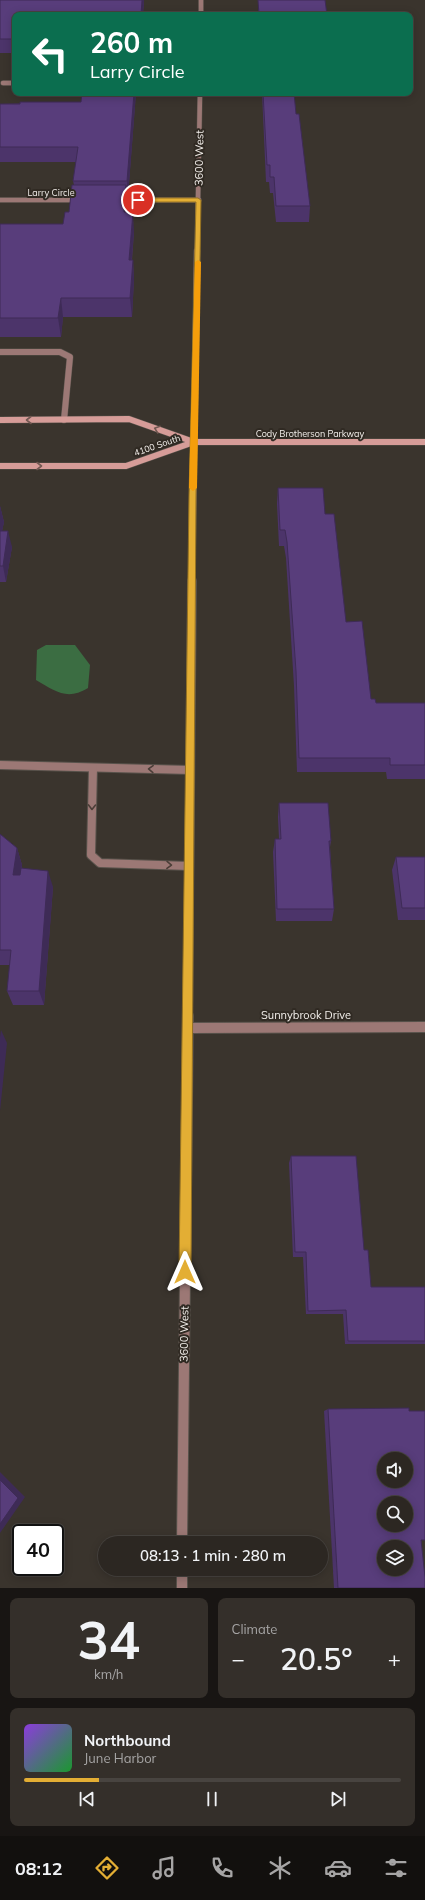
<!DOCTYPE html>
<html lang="en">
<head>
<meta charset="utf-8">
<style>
	body { margin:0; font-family:Mulish,sans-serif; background:#342f2a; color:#f1f3f6; height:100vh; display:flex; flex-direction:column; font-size:15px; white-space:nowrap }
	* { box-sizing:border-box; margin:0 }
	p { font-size:13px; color:#a6a5a5 }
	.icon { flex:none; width:22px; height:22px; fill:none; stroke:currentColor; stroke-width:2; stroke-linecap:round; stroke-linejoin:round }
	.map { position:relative; height:1588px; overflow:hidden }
	.panel { display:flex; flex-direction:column; gap:10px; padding:10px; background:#181513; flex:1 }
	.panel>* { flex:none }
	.top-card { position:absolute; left:12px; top:12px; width:401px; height:84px; border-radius:8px; box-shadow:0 2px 10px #0003,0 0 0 1px #484440; background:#0b6e4f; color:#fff; overflow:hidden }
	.buttons { position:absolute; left:377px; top:1452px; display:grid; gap:8px }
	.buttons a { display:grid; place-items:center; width:36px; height:36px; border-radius:50%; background:#2c2722; box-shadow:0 2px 10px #0003,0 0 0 1px #484440; font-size:20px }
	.speed { position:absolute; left:12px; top:1524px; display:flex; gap:8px; font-size:20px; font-weight:700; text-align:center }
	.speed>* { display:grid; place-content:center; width:52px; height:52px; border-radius:50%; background:#2c2722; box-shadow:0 2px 10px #0003,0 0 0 1px #484440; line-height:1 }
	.speed .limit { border:2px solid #111; border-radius:6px; background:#fff; color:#111 }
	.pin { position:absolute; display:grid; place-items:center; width:34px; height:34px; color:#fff; margin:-17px; border:2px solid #fff; border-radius:50%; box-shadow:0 1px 4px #0007 }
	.me { position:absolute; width:44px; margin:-22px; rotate:0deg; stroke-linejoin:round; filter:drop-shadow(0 0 3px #0008) }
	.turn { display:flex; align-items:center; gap:14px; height:84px; padding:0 12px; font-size:18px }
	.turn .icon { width:52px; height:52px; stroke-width:2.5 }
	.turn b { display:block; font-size:28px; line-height:34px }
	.big { font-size:30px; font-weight:600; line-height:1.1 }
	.panel .card { flex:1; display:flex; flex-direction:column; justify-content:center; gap:6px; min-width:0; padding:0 14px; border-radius:8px; background:#342f2a }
	.panel .dial { align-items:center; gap:0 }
	.dial b { font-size:52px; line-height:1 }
	.song { display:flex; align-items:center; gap:12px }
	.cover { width:48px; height:48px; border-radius:6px; background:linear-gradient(135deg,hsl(270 70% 55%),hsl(130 70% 35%)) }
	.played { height:4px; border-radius:2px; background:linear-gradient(90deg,#e3ae34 20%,#484440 20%) }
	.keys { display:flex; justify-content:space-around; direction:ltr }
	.heat { display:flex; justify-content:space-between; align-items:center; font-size:22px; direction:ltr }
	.panel .tiles { flex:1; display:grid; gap:10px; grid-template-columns:1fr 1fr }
	.card:last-child { grid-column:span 2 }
	.trip { position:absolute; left:98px; top:1536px; width:230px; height:40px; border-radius:20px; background:#2c2722; box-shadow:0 2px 10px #0003,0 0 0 1px #484440; font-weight:600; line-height:40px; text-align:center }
	.tabs { display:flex; height:64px; justify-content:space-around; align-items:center; background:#12100e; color:#a6a5a5 }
	.tabs .icon { width:28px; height:28px }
	.tabs .current { color:#e3ae34 }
	.tabs b { font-size:18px; color:#f1f3f6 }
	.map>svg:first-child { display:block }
</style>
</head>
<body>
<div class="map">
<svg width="425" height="1588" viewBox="0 0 425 1588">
	<rect width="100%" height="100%" fill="#3a342d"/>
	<path fill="#3b6d42" d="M46,645H75L90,665L88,688C67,701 55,691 36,680L37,650Z"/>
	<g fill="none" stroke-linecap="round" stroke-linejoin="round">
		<defs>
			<path id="service-far1" d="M0,352H60L70,357L64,420"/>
			<g id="service">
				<path d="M0,765L190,770"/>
				<path d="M93,768L91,855L100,863L189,866"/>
			</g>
			<g id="minor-far1">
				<path d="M3,83H15"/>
				<path d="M0,200H80"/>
				<path d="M117,200H199"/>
			</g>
			<path id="minor" d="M188,1028L425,1027"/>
			<g id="tertiary-far3">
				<path d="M201,0V15"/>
				<path d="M197,252L200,93"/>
			</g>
			<path id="tertiary-far2" d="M192,582L197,251"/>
			<path id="tertiary-far1" d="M188,1017L192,581"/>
			<g id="tertiary">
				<path d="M182,1543L188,1016"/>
				<path d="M182,1569V1588"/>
			</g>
			<g id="secondary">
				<path d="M0,420L129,419L194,442H425"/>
				<path d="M0,466H126L194,442"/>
			</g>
		</defs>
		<use href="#service-far1" stroke="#58524b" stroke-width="7"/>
		<use href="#service" stroke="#58524b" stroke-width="10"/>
		<use href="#minor-far1" stroke="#58524b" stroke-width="5.5"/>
		<use href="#minor" stroke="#58524b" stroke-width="12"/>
		<use href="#tertiary-far3" stroke="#58524b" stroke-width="5.5"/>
		<use href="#tertiary-far2" stroke="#58524b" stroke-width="7"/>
		<use href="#tertiary-far1" stroke="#58524b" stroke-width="10"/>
		<use href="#tertiary" stroke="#58524b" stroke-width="12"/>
		<use href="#secondary" stroke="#58524b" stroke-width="7"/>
		<use href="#service-far1" stroke="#9c7875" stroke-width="6"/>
		<use href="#service" stroke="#9c7875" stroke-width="8"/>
		<use href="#minor-far1" stroke="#9c7875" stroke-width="4.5"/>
		<use href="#minor" stroke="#9c7875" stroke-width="10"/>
		<use href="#tertiary-far3" stroke="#9c7875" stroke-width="4.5"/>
		<use href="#tertiary-far2" stroke="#9c7875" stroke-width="6"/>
		<use href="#tertiary-far1" stroke="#9c7875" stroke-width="8"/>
		<use href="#tertiary" stroke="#9c7875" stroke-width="10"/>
		<use href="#secondary" stroke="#d69c98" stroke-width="6"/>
	</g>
	<g fill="#4c346a">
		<path d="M0,0H144L143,15H15V53H0Z"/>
		<path d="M258,0H325L327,15H258Z"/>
		<path d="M82,93H136L128,196H127V212L134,232L132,260H133L134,279L132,317H63L61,337H0V224H63L69,212L74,185L73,181L76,162H0V104L81,102Z"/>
		<path d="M262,93H294L296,114L310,206L309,222H276L273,193H270L269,182H266Z"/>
		<path d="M278,488L325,514L346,622L371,699L376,703H425V779H387L386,772H297L294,686L286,558L284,546H279L277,504Z"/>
		<path d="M0,506L4,522L2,531L12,547L6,582H0Z"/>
		<path d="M279,803L331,841L330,847L334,909L332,921H276L273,852L275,839H279L278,817Z"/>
		<path d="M0,834L17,848L22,865V868L53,887L44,1005H13L7,991L10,965H0Z"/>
		<path d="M396,857H425V920H398L392,870Z"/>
		<path d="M291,1156L364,1250L371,1287H425V1344H345L343,1314H306L303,1257H293L289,1163Z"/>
		<path d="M328,1409L409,1411L421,1540L425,1588H334L324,1411Z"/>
	</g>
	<g fill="#3e2b56">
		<path d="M142,0H144L143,15H141Z"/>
		<path d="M134,93H136L128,196L127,181Z"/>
		<path d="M126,185L127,204L125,232L124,212Z"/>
		<path d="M133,212L134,232L130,279L129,260Z"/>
		<path d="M133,260L134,279L132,317L130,298Z"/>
		<path d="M61,298L63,317L61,337L58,318Z"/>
		<path d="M0,506L4,522L0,542Z"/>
		<path d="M8,531L12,547L6,582L3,566Z"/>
		<path d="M17,848L22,865L19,891L13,875Z"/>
		<path d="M48,871L53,887L44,1005L39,991Z"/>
		<path d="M1,1030L7,1043L0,1111V1037Z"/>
		<path d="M0,1472L25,1497L0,1533Z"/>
	</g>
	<g fill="#583d7b" stroke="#3e2b56" fill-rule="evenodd">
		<path d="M0,0H142L141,15H15V39H0Z"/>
		<path d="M258,0H325L327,15H259Z"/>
		<path d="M82,93H134L127,181H73L78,147H0V104H20V102H81Z"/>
		<path d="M263,93H294L296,114H299L310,206H276L274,177H270V165H267Z"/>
		<path d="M72,185H126L124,212H133L129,260H133L130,298H61L58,318H0V224H63L65,212H69Z"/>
		<path d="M278,488H323L325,514H334L346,622L362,621L371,699H375L376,703H425V765H390V758H299L296,671L287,542L285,530H280Z"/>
		<path d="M0,531H8L3,566H0Z"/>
		<path d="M279,803H328L331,841H329L334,909H277L275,839H281Z"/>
		<path d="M0,834L17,848L13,875H20L21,868L48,871L39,991H7L11,950H0Z"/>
		<path d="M396,857H425V908H402Z"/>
		<path d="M291,1156H356L364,1250H368L371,1287H425V1341H348L346,1310L308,1311L306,1252H295Z"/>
		<path d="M409,1408V1411H425V1540H421L425,1577V1588H338L328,1409ZM384,1459H406V1481H384ZM384,1503H406V1525H384ZM384,1547H406V1569H384Z"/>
		<path d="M0,1480L18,1498L0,1524Z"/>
	</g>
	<defs><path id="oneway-chevron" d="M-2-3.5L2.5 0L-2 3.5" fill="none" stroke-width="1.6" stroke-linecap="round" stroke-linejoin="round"/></defs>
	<g stroke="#725852">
		<use href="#oneway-chevron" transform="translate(29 420) rotate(180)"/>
		<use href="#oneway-chevron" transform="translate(157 429) rotate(-161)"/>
		<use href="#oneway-chevron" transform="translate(39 466)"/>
	</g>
	<g stroke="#4b3e38">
		<use href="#oneway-chevron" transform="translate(151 769) rotate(-178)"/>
		<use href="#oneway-chevron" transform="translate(92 807) rotate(91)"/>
		<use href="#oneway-chevron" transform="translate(169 865) rotate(1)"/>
	</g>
	<path fill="#e3ae34" stroke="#947122" d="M198,198L201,200L196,495L191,1272L189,1276L185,1278L181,1276L179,1272L189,495L196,202H138L135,200L138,198Z"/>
	<path fill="#f59e0b" d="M198,260L201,262L197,488L193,491L189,488L195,262Z"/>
	<g text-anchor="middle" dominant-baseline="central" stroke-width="4" stroke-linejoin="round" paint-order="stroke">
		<g font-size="9" fill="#f3efeb" stroke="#302a23">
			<text x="51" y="192">Larry Circle</text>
			<text x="310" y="433">Cody Brotherson Parkway</text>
			<text transform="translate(157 445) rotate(-19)">4100 South</text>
		</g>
		<g font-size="11" fill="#f3efeb" stroke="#302a23">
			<text transform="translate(199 158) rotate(-89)">3600 West</text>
			<text x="306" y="1015">Sunnybrook Drive</text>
			<text transform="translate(184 1334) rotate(-89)">3600 West</text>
		</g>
	</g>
</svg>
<div class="buttons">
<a><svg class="icon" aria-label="sound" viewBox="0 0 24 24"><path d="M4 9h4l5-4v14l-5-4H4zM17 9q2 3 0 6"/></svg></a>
<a><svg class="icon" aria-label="search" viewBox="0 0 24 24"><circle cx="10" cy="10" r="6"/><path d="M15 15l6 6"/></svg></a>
<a><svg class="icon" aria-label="layers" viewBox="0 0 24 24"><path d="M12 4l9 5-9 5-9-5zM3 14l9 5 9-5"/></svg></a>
</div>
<div class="speed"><div class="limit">40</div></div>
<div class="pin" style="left:138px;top:200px;background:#d93025"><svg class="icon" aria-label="arrive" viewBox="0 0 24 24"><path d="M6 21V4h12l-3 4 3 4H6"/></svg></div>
<svg class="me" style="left:185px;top:1272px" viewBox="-20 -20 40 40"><path d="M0-17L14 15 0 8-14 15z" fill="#e3ae34" stroke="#fff" stroke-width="4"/></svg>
<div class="trip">08:13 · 1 min · 280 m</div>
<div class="top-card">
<div class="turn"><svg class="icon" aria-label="left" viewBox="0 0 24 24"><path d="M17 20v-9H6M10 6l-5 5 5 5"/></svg><div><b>260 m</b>Larry Circle</div></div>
</div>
</div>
<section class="panel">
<div class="tiles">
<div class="card dial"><b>34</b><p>km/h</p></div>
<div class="card"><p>Climate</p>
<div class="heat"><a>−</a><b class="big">20.5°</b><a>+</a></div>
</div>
<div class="card">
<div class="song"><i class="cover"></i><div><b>Northbound</b><p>June Harbor</p></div></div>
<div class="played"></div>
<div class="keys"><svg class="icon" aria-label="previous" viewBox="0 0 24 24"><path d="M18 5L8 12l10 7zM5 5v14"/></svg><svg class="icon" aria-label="pause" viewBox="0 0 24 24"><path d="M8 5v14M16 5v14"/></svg><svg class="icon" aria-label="next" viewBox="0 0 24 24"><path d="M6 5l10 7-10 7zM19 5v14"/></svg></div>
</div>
</div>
</section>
<nav class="tabs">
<b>08:12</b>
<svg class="icon current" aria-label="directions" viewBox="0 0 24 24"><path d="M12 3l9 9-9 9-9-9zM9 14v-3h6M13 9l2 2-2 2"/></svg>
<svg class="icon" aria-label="music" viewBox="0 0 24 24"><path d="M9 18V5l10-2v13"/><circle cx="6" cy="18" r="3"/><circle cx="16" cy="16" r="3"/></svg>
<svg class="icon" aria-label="phone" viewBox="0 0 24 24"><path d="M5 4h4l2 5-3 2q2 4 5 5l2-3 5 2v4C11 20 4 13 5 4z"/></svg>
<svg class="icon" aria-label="climate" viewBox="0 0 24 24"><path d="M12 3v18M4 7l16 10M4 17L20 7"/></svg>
<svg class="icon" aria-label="car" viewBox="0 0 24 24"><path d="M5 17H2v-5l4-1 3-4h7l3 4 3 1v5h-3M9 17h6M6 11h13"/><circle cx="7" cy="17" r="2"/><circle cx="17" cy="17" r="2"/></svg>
<svg class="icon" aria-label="filters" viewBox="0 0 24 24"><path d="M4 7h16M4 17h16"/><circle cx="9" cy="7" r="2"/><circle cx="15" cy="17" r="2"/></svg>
</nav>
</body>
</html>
